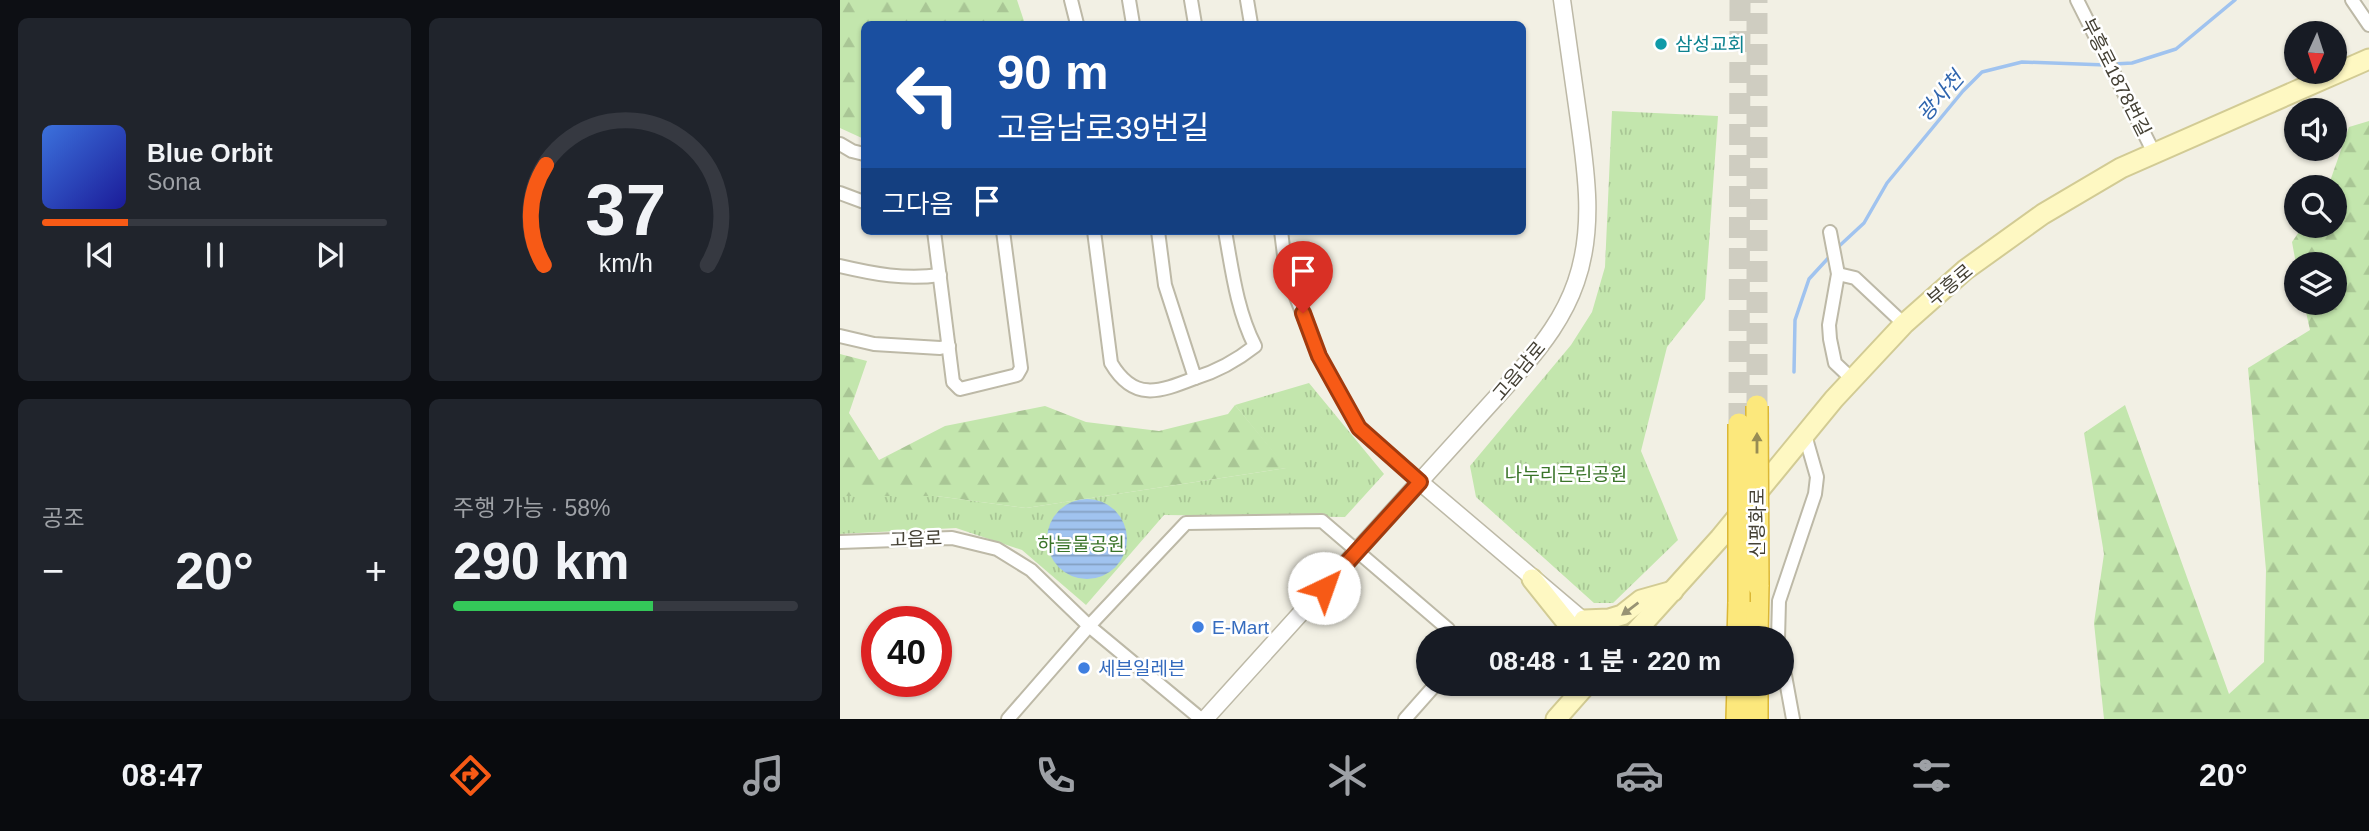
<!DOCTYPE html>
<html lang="ko">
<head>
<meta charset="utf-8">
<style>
	body { margin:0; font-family:Helvetica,"Noto Sans KR",sans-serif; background:#20242c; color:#f1f3f6; height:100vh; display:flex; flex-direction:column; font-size:26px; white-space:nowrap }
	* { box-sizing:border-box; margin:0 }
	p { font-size:23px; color:#9ea1a6 }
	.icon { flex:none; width:38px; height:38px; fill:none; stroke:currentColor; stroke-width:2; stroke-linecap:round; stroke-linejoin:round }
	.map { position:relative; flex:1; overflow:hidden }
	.side { display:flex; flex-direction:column; gap:18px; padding:18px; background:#0d0f14; width:840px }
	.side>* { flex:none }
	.top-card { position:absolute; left:21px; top:21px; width:665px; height:214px; border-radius:10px; box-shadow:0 2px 5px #0004; background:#1a4fa0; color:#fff; overflow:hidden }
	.needle { width:46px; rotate:183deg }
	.tools { position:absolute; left:1444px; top:21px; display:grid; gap:14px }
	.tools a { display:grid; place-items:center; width:63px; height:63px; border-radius:50%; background:#171b24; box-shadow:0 2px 5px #0004; font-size:35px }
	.speed { position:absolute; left:21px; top:606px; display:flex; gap:14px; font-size:35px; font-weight:700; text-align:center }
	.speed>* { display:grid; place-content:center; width:91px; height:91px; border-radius:50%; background:#171b24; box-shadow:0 2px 5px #0004; line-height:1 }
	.speed .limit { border:10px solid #d22; background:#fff; color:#111 }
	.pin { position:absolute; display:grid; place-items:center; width:60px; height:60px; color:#fff; margin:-72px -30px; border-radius:50% 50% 50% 0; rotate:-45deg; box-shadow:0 0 7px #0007 }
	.pin .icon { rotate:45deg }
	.me { position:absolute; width:77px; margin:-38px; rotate:42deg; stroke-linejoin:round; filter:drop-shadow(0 0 5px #0008) }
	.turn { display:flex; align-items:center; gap:24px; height:147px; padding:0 21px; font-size:32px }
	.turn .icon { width:91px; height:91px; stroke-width:2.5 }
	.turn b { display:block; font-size:49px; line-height:60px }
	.then { display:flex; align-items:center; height:66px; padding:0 21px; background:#0003; gap:14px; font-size:26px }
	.big { font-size:52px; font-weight:700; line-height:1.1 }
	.side .tile { flex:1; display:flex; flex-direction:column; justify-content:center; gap:10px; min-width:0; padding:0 24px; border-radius:10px; background:#20242c }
	.side .dial { align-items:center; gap:0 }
	.dial svg { height:182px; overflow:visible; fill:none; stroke:#363941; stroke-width:7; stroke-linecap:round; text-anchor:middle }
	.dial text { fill:#f1f3f6; stroke:none }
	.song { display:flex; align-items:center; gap:21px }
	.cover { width:84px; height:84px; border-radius:10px; background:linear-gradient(135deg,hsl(220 70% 55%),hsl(240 70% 35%)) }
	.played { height:7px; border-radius:4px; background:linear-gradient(90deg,#f75a16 25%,#363941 25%) }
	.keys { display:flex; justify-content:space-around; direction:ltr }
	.heat { display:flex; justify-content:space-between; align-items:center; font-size:38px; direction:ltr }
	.charge { height:10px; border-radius:5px; background:linear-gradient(90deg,#34c759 58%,#363941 0) }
	.side .tiles { flex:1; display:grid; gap:18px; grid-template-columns:repeat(2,1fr) }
	.trip { position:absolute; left:576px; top:626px; width:378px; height:70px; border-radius:35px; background:#171b24; box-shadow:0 2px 5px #0004; font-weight:700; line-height:70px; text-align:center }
	.menu { display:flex; height:112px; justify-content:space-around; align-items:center; background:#090b0e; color:#9ea1a6 }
	.menu .icon { width:49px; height:49px }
	.menu .current { color:#f75a16 }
	.menu b { font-size:32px; color:#f1f3f6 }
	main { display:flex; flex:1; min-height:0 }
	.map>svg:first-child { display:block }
</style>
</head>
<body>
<main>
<section class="side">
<div class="tiles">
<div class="tile">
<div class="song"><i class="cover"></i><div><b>Blue Orbit</b><p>Sona</p></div></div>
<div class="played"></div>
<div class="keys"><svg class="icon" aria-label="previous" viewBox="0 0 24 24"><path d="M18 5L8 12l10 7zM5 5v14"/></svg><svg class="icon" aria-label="pause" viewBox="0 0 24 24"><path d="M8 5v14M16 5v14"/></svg><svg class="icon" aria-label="next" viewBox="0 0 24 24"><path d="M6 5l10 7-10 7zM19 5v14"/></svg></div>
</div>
<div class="tile dial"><svg viewBox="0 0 100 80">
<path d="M14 69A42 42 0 1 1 86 69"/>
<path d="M14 69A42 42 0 0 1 15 25" stroke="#f75a16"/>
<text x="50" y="56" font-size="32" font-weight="700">37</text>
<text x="50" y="72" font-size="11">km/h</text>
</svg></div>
<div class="tile"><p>공조</p>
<div class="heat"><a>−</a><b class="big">20°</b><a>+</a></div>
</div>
<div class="tile"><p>주행 가능 · 58%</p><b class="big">290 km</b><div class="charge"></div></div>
</div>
</section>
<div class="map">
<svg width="1529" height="719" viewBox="0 0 1529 719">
	<defs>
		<pattern id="forest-firs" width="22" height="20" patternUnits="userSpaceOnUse" patternTransform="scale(1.75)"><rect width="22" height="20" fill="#c3e6ad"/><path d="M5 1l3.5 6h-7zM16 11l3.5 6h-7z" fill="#a9c695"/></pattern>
		<pattern id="park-tufts" width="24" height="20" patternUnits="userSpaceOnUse" patternTransform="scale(1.75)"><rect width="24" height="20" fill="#c3e6ad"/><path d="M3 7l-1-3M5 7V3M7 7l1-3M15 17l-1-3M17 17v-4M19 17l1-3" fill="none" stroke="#a9c695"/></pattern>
		<pattern id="water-rules" width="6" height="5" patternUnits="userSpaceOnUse" patternTransform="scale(1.75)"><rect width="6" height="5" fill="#a0c3ef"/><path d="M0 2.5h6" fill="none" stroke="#84a0c2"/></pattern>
	</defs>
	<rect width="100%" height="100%" fill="#f2f0e4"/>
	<g fill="url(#forest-firs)">
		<path d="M0,0H177L185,24H24V139L0,128Z"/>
		<path d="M1529,121V719H1264L1254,623L1264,554L1244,433L1285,405L1389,694L1424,662L1426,570L1408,368L1470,330L1464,303H1494V264H1456L1452,242L1463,226H1494V187H1488L1509,127Z"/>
		<path d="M0,354L27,361L9,413L39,460L105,426L205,406L246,422L319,431L388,414L395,405L447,468L186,508L96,496H0Z"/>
	</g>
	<g fill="url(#park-tufts)">
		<path d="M772,111L878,116L865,299L827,347L801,451L838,540L773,603H754L636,497L630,466L731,345L752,312L765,267Z"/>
		<path d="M469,383L544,474L505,517L324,515L246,605L182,550L116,528L0,534V496H96L186,508L446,468L395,405Z"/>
	</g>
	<circle fill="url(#water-rules)" cx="247" cy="539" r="40"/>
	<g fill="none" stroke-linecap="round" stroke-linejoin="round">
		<g stroke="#a0c3ef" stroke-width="3.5">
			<path d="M1274,64L1292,63L1336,49L1395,0"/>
			<path d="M996,249L1024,223L1047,183L1123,91L1142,72L1182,62L1266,65"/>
			<path d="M954,372L955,320L969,279L991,255"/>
		</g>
		<g stroke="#cfcdc1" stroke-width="21" stroke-dasharray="21 10" stroke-linecap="butt">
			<path d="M917,406V0"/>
			<path d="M899,424L900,0"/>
		</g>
		<defs>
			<g id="minor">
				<path d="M231,0L237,24"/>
				<path d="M289,0L293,24"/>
				<path d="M351,0L355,24"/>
				<path d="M407,0L411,24"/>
				<path d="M1237,0L1314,153"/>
				<path d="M1512,0L1529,25"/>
				<path d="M0,144L12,151L24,154"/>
				<path d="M0,193L24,202"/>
				<path d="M94,231L113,382L120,389L177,375L181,368L163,231"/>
				<path d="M254,231L271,363C294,402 319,392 355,378"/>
				<path d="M318,231L325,285L355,378C378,371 396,361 415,346C397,311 392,270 385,231"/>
				<path d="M441,231L446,271L479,356L519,428L580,482"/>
				<path d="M990,232L998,274L989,325L990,339L995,363L1013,380"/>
				<path d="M0,266C34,274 65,280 100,275"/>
				<path d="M998,274L1015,278L1064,324"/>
				<path d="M0,336L34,344L100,348L109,346"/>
				<path d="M0,542L112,538L157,549L191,570L249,626L361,719"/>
				<path d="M938,639L939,601L975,494L977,477L965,435"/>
				<path d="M942,659L953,719"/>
				<path d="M168,719L249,626L346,523L482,521L608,629L613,639"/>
				<path d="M565,719L596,684"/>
			</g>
			<g id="tertiary">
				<path d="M580,482L765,639"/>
				<path d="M365,719L679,372C703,344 724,317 736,282C756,225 745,164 737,106C732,71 727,35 722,0"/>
			</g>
			<g id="secondary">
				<path d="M692,579L736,634L737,639"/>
				<path d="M744,620L769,619L782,615L801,600L833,591"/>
				<path d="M789,639L880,538L994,399L1064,324L1125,270L1203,214L1281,168L1529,59"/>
				<path d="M716,719L747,684"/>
			</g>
			<g id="trunk">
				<path d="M898,639L899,602"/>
				<path d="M917,639L918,585"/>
				<path d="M897,719L898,684"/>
				<path d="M917,719V684"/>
			</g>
		</defs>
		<use href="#minor" stroke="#bdb9a7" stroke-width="16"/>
		<use href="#tertiary" stroke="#bdb9a7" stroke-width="19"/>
		<use href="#secondary" stroke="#d2cb94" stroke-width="23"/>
		<use href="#trunk" stroke="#dbb735" stroke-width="24"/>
		<use href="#minor" stroke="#fff" stroke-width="12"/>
		<use href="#tertiary" stroke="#fff" stroke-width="16"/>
		<use href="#secondary" stroke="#fef8c2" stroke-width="19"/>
		<use href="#trunk" stroke="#fce87c" stroke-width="21"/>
		<defs>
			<g id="trunk-bridge">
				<path d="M917,406L918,585"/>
				<path d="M899,602V424"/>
			</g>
		</defs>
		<use href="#trunk-bridge" stroke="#dbb735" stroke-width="24" stroke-linecap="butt"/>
		<use href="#trunk-bridge" stroke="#fce87c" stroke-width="21"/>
	</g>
	<defs><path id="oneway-solid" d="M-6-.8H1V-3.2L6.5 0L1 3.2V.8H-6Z" transform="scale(1.75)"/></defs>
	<use fill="#978c54" href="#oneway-solid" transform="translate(917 443) rotate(-90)"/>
	<use fill="#989374" href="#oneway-solid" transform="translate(790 609) rotate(143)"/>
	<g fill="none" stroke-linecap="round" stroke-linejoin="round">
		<defs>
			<path id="route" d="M463,313L479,356L519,428L580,482L484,588"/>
		</defs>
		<use href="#route" stroke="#a13a0e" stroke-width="18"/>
		<use href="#route" stroke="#f75a16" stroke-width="12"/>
	</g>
	<circle fill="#0f9aa8" stroke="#fff" stroke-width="2.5" cx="821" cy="44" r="7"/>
	<g fill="#3f7fe0" stroke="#fff" stroke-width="2.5">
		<circle cx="358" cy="627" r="7"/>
		<circle cx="244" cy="668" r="7"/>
	</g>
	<g text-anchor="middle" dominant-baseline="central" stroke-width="5" stroke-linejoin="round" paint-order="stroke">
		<g font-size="19" fill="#0d838f" stroke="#fff" text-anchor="start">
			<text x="835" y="44">삼성교회</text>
		</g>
		<g font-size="19" fill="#444034" stroke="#fff">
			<text transform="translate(1276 77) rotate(63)">부흥로1878번길</text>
			<text transform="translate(1110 285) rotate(-40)">부흥로</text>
			<text transform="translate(679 371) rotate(-50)">고읍남로</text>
			<text transform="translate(917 523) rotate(-90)">신평화로</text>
			<text transform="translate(76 539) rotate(-2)">고읍로</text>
		</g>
		<g font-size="19" fill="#3a7429" stroke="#fff">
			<text x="726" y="474">나누리근린공원</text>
			<text x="241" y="544">하늘물공원</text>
		</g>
		<g font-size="19" fill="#366cbe" stroke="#fff" text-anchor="start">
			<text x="372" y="627">E-Mart</text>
			<text x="258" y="668">세븐일레븐</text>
		</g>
		<g font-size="21" font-style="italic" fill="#2f65ae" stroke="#fff">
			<text transform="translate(1100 96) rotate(-49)">광사천</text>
		</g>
	</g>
</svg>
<div class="tools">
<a><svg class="needle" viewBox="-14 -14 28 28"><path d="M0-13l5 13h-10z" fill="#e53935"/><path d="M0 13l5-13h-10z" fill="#9ea1a6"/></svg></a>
<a><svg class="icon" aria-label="sound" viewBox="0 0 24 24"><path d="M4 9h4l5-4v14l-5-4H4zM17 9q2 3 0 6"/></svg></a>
<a><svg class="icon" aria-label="search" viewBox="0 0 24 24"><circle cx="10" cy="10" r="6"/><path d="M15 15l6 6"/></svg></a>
<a><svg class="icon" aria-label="layers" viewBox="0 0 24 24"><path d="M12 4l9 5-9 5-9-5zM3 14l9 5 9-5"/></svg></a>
</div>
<div class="speed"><div class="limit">40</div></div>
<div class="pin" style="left:463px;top:313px;background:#d93025"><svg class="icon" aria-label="arrive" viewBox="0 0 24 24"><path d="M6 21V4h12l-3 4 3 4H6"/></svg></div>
<svg class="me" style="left:484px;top:588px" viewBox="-20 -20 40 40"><circle r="19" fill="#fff"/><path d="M0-13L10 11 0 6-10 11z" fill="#f75a16"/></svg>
<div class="trip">08:48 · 1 분 · 220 m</div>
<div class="top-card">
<div class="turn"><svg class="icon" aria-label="left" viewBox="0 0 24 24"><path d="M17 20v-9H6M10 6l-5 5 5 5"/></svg><div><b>90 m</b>고읍남로39번길</div></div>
<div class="then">그다음<svg class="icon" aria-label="arrive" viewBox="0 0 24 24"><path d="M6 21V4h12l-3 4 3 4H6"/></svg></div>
</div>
</div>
</main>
<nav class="menu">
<b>08:47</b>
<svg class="icon current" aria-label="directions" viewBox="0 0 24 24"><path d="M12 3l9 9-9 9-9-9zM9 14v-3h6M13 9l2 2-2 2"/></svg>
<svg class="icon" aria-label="music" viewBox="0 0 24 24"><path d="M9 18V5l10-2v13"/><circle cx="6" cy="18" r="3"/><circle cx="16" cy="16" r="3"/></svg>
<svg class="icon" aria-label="phone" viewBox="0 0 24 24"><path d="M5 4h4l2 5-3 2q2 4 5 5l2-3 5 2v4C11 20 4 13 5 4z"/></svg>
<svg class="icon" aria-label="climate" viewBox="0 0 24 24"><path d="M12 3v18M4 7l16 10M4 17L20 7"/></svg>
<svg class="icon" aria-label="car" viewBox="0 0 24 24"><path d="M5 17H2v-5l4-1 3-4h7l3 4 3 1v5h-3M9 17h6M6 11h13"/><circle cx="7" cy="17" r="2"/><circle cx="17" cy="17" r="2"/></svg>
<svg class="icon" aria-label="filters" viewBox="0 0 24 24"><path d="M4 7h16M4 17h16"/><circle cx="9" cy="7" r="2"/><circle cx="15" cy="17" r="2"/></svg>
<b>20°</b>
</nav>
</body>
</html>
